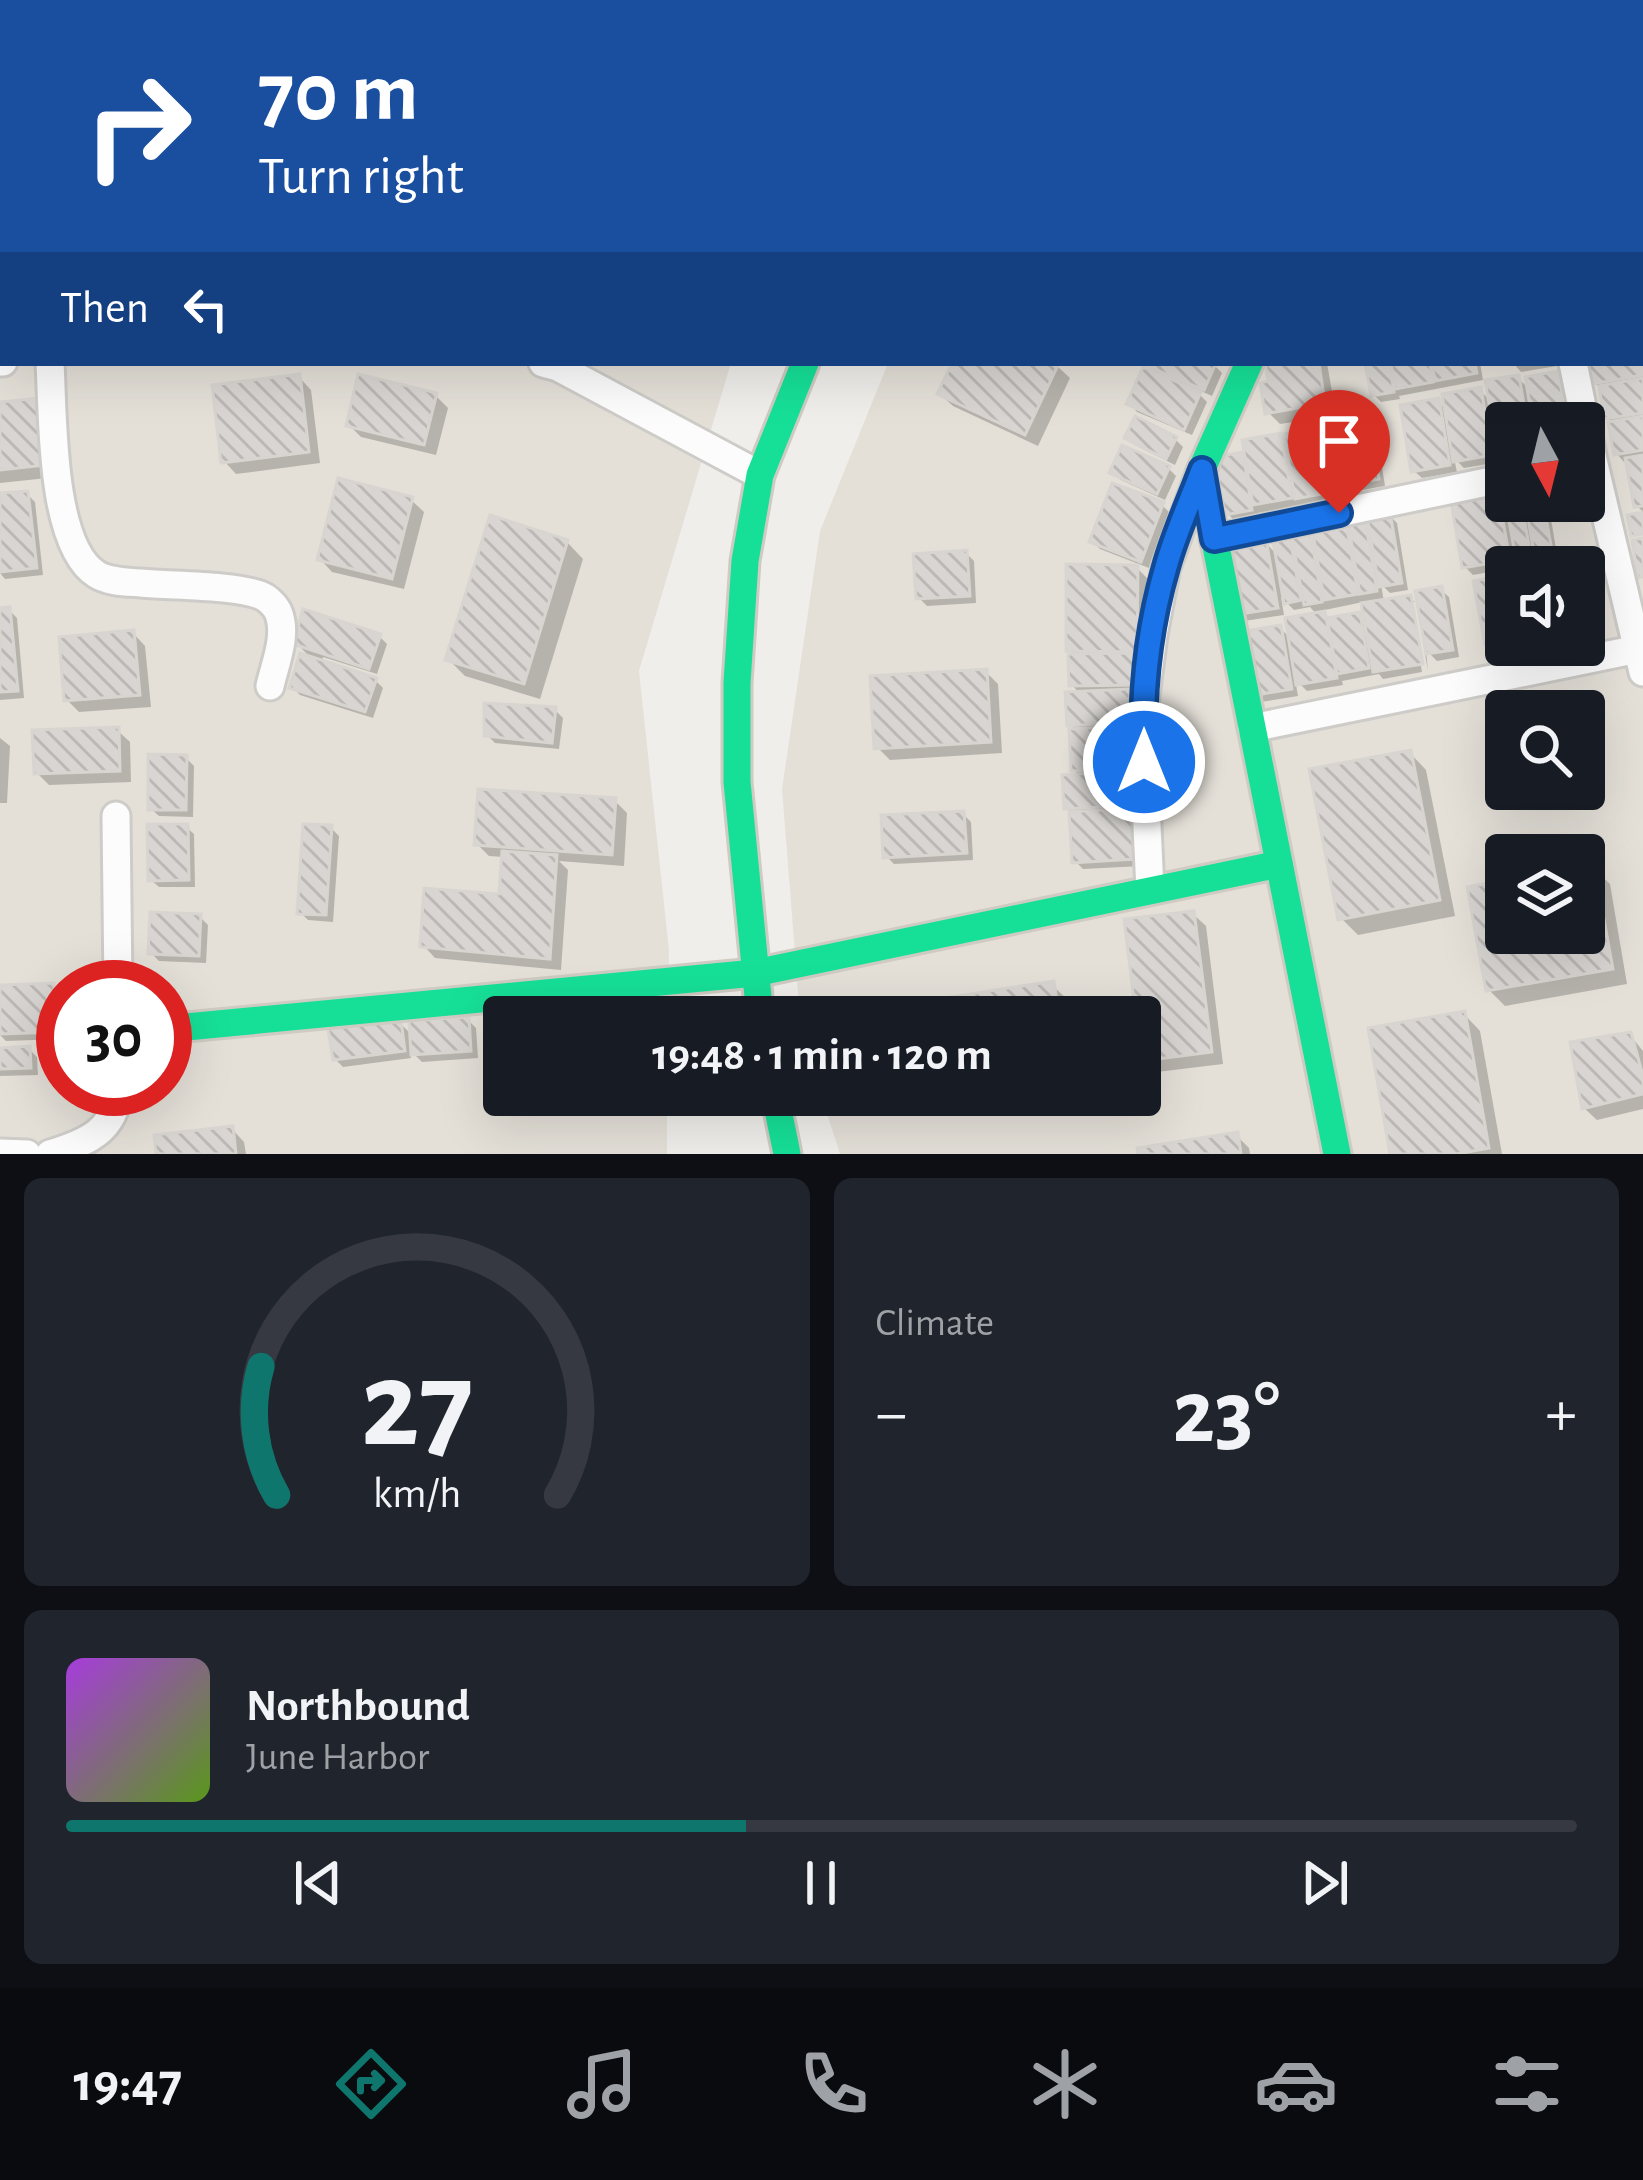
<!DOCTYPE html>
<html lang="en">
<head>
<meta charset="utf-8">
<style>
	body { margin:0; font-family:"Alegreya Sans",sans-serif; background:#20242c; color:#f1f3f6; height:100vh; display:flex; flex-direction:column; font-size:45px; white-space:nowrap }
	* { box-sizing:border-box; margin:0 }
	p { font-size:39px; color:#9ea1a6 }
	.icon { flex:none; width:66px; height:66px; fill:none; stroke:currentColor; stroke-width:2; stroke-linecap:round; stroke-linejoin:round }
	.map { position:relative; height:1154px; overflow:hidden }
	.drawer { display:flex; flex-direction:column; gap:24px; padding:24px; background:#0d0f14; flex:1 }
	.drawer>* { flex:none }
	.hud { position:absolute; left:0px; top:0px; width:1644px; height:366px; box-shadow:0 12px 48px #0002; background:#1a4fa0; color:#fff; overflow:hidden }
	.needle { width:78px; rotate:173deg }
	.fabs { position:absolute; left:1485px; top:402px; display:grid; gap:24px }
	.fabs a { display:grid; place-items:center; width:120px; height:120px; border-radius:12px; background:#171b24; box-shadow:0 12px 48px #0002; font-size:60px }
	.speed { position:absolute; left:36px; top:960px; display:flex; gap:24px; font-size:60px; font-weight:700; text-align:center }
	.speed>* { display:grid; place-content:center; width:156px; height:156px; border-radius:50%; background:#171b24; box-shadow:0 12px 48px #0002; line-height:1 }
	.speed .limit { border:18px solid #d22; background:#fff; color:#111 }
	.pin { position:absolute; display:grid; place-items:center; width:102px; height:102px; color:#fff; margin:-123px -51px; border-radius:50% 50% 50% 0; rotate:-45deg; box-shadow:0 0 12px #0007 }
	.pin .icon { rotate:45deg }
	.me { position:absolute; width:132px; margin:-66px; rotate:0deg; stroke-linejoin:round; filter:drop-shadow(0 0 9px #0008) }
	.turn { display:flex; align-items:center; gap:42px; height:252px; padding:0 60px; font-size:54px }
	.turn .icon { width:156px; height:156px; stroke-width:2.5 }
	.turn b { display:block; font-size:84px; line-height:102px }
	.then { display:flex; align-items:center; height:114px; padding:0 60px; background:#0003; gap:24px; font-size:45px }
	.big { font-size:90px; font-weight:700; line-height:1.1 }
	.drawer .card { flex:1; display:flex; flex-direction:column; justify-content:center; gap:18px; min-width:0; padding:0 42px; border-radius:18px; background:#20242c }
	.drawer .dial { align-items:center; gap:0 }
	.dial svg { height:312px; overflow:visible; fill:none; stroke:#363941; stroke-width:7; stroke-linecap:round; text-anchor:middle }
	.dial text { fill:#f1f3f6; stroke:none }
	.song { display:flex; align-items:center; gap:36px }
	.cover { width:144px; height:144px; border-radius:18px; background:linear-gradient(135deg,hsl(280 70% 55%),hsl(90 70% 35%)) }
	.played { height:12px; border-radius:6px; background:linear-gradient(90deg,#0f766e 45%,#363941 45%) }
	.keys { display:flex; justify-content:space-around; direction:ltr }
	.heat { display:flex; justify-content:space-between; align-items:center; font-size:66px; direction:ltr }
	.drawer .tiles { flex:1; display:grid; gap:24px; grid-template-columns:1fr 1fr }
	.card:last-child { grid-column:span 2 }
	.trip { position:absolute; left:483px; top:996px; width:678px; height:120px; border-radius:12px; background:#171b24; box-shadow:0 12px 48px #0002; font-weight:700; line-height:120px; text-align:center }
	.menu { display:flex; height:192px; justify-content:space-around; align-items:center; background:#090b0e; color:#9ea1a6 }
	.menu .icon { width:84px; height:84px }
	.menu .on { color:#0f766e }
	.menu b { font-size:54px; color:#f1f3f6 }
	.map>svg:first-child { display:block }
</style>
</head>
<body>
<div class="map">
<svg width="1643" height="1154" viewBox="0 0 1643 1154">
	<defs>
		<pattern id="building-back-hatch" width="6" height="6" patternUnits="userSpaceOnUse" patternTransform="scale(3)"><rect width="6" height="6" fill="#d8d5d2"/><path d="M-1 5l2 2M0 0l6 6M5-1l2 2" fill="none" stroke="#bbb8b5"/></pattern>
	</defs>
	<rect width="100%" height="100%" fill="#f0eeeb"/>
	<g fill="#e4e0d8" fill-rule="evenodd">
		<path d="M0,0H859L858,3H3V363H731L639,671L669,950L668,1017H504V1095H667V1154H0ZM63,987H165V1089H63Z"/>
		<path d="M1036,0H1643V1154H840L821,1095H1140V1017H800L782,789L820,531L888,363H1641V3H1034ZM1506,423H1584V501H1506ZM1506,567H1584V645H1506ZM1506,711H1584V789H1506ZM1506,855H1584V933H1506Z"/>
	</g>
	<g fill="#0003" fill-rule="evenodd">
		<path d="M90,0H134L110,3H93Z"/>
		<rect x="243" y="0" width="40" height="3"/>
		<path d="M586,0H620L628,3H585Z"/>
		<path d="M1571,0L1574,3H1514L1512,0Z"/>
		<path d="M1599,0H1643V176L1641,3H1599Z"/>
		<path d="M1641,280L1643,282V512L1637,506L1629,461L1624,462L1617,454L1603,391L1595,383L1591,363H1641Z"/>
		<path d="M955,363H1052L1057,366L1070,378L1038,446L953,406L940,394Z"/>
		<path d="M1153,363H1212L1222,373L1212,396L1192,387L1207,402L1192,435L1137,412L1130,404L1150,373Z"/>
		<path d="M1268,363H1327L1337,421L1367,416L1375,423L1385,486L1345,493L1335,483L1338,499L1258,513V517L1235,521L1227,513L1218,459L1248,454L1245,442L1320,430L1329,440L1325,417L1280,424L1268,412L1272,384Z"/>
		<path d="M1368,363H1480L1483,380L1399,396L1400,399L1381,402L1373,394Z"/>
		<path d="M1513,363H1563V365L1521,372Z"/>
		<path d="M1557,375L1565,382L1572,423H1506V456L1496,446L1499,462L1464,468L1454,458L1457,472L1422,478L1414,471L1438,402L1448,411L1480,390L1491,402L1518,378L1530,390Z"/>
		<path d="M299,377L311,390L320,463L236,474L224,461Z"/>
		<path d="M435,395L448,408L436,455L361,437L349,425Z"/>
		<path d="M0,405L57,477L0,483Z"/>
		<path d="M1128,437L1176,440L1183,447L1175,465L1135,445Z"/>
		<path d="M1168,468L1176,476L1165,500L1121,480L1113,473Z"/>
		<path d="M27,494L35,502L43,575L5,579L0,573V496Z"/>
		<path d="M1497,496L1510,509L1509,501H1548L1559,567H1546L1537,558L1526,560L1513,547L1516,567L1473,575L1465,567Z"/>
		<path d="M411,500L424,512L404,589L332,572L320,559Z"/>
		<path d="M1162,505L1170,513L1149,568L1100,549L1092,541Z"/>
		<path d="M1389,515L1397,523L1408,590L1390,593L1381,584L1384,602L1410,598L1415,602H1410L1422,672L1383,679L1379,674L1342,681L1343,685L1307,691L1295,679L1298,696L1261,702L1280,628L1292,640L1318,616L1310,607L1294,610L1281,597L1284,615L1244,621L1265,542L1278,556L1276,544L1352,530L1364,522L1373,531ZM1363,602L1367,624L1359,616L1330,620L1320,611Z"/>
		<path d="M567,542L583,559L540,699L465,676L448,659Z"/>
		<path d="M966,553L974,561L976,603L927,606L919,598Z"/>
		<path d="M1137,568L1149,580L1148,663L1141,692H1129L1136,700L1146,812H1132L1139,819L1142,866L1083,869L1075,861L1072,813L1067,808L1081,777L1074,770L1077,732L1070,725L1081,695L1072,685L1076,657L1069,650Z"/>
		<path d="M1584,568L1589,573L1600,637L1584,639Z"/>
		<path d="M1506,578V645H1533L1495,652L1488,644Z"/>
		<path d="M1441,590L1449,597L1459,657L1437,661L1426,650L1428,671L1416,603L1421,609Z"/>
		<path d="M9,610L17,618L24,698L0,700V611Z"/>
		<path d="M133,633L145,646L151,707L79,712L67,700Z"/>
		<path d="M379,636L387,644L377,674L323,657L322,663L375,680L383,688L373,718L300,695L292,687L313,660L296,643Z"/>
		<path d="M986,672L998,684L1002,753L890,760L877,747Z"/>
		<path d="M555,710L563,718L559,749L495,743L487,735Z"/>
		<path d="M117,730L130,742L131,782L49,785L37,773Z"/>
		<path d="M0,738L10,746L7,803H0Z"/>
		<path d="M1410,753L1426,770L1455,916L1358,935L1341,918Z"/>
		<path d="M186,758L194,766L193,817L159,816L151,809Z"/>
		<path d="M615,801L627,813L624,866L559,861L568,870L561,970L435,958L423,945L502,897L504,857L489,856L477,844Z"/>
		<path d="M963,814L971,822L973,860L894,864L886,856Z"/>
		<path d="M186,827L194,834L195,887H159L151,880Z"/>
		<path d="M331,828L339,836L333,922L308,920L300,912Z"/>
		<path d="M1593,868L1610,884L1627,984L1505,1006L1489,990L1506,883V933H1584V869Z"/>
		<path d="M1193,914L1206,926L1223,1064L1157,1072L1144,1059L1139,1017Z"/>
		<path d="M200,917L208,925L206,963L159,961L151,953Z"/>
		<path d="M1052,985L1069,1001L1071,1017H923Z"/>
		<path d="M52,986L60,994L62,1039L6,1041L0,1035V988Z"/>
		<path d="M1464,1014L1480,1031L1502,1154H1393Z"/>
		<path d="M468,1020L476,1028L478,1058L422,1062L410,1050L411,1058L343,1067L335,1059L400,1023L413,1036Z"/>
		<path d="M1630,1035L1643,1051V1109L1597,1120L1584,1108Z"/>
		<path d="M29,1049L37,1057L38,1075L0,1076V1050Z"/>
		<path d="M943,1095H1001L950,1103Z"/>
		<path d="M232,1129L244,1142L246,1154H159Z"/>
		<path d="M1237,1136L1249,1148L1250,1154H1141Z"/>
	</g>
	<g fill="url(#building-back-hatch)" stroke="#d8d5d1" stroke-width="3">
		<path d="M1300,0H1373L1371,3H1299Z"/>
		<path d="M1595,0H1643V9L1641,3H1596Z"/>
		<path d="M1641,343L1643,375L1592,384L1588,363H1641Z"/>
		<path d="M952,363H1059L1025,435L937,394Z"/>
		<path d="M1151,363H1216L1204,390L1149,367Z"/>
		<path d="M1265,363H1319L1325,403L1265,414L1260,383L1268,381Z"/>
		<path d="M1365,363H1389L1394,392L1371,396Z"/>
		<path d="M1391,363H1430L1433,382L1395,389Z"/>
		<path d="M1432,363H1475L1477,373L1435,381Z"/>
		<path d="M1143,367L1201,392L1184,430L1126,404Z"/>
		<path d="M1558,371L1567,423H1533L1525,377Z"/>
		<path d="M300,374L309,452L221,463L212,385Z"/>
		<path d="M358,374L437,393L424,445L346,426Z"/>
		<path d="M1519,375L1527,423H1506V450L1497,451L1485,380Z"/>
		<path d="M1643,378V413L1604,419L1599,386Z"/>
		<path d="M1481,387L1492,455L1453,462L1442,394Z"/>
		<path d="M39,398L46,465L0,470V402Z"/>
		<path d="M1439,398L1450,465L1411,472L1400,405Z"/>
		<path d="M1368,412L1379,479L1334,487L1323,420Z"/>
		<path d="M1135,416L1177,437L1166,459L1124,438Z"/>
		<path d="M1643,416V450L1614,455L1608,422Z"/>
		<path d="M1321,427L1332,492L1295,499L1284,434Z"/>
		<path d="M1281,433L1292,498L1253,505L1242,440Z"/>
		<path d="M1122,445L1170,466L1157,494L1109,473Z"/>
		<path d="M1243,452L1252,510L1225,515L1214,457Z"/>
		<path d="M1643,455V506L1634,507L1625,458Z"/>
		<path d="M338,478L413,497L392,579L317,560Z"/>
		<path d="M1112,483L1164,502L1141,562L1089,542Z"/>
		<path d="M1506,486V501H1521L1530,551L1515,554L1503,487Z"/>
		<path d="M28,491L37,568L0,572V493Z"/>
		<path d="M1498,493L1510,560L1462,568L1451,501Z"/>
		<path d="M1525,501H1543L1553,556L1535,559Z"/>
		<path d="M1390,512L1402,583L1379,587L1367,516Z"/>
		<path d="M1643,512V534L1631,536L1627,515Z"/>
		<path d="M490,515L568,540L524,684L445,660Z"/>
		<path d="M1365,519L1377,591L1360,594L1348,522Z"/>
		<path d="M1347,528L1358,594L1324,600L1313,533Z"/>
		<path d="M1311,535L1322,602L1304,605L1292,538Z"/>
		<path d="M1290,538L1301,600L1284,604L1273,541Z"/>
		<path d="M1643,538V577L1638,578L1632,540Z"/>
		<path d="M1266,539L1278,608L1234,615L1222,547Z"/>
		<path d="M967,550L970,596L916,599L913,554Z"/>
		<path d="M1066,564L1138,565L1137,652L1066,651Z"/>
		<path d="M1506,575V642L1485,645L1473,581Z"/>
		<path d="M1584,575L1594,629L1584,631Z"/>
		<path d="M1442,586L1453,650L1426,654L1415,591Z"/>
		<path d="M1411,595L1423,664L1373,672L1361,603Z"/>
		<path d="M10,607L18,691L0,692V608Z"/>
		<path d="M303,609L381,634L369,669L293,644Z"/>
		<path d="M1325,611L1337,678L1296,685L1285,618Z"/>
		<path d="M1360,612L1369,668L1337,674L1327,618Z"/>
		<path d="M1281,625L1292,689L1250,696L1239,632Z"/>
		<path d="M134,630L140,695L64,701L59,637Z"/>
		<path d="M300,653L377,678L365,712L289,688Z"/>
		<path d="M1134,653V685L1069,686L1068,654Z"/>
		<path d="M987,669L991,742L874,749L870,676Z"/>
		<path d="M1130,689L1131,722L1067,726L1065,692Z"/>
		<path d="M484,703L556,707L552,743L484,736Z"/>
		<path d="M1131,726L1133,768L1071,771L1069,729Z"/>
		<path d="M119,727L120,771L34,774L32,730Z"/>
		<path d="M1411,750L1440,900L1338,920L1309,769Z"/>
		<path d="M148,754L187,755L186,810H148Z"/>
		<path d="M1138,770L1140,805L1064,809L1062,775Z"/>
		<path d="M478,789L616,798L612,855L474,845Z"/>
		<path d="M1132,808L1135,859L1072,863L1069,812Z"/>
		<path d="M964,811L967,853L883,858L881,815Z"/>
		<path d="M147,824H188L189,880L148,881Z"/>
		<path d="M303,824L332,825L326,915L297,914Z"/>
		<path d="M502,851L557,855L550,959L420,947L424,888L499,894Z"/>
		<path d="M1594,864L1613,969L1486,991L1467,887L1506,880V933H1584V866Z"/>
		<path d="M1194,911L1212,1052L1142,1061L1140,1017H1136L1124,919Z"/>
		<path d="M150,912L201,914L199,956L148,954Z"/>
		<path d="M1054,981L1059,1017H920L918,1002Z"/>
		<path d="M54,983L55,1032L0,1034V985Z"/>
		<path d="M1465,1011L1489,1148L1457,1154H1390L1368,1028Z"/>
		<path d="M469,1017L471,1051L411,1055L409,1021Z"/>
		<path d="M401,1020L405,1051L333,1060L328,1029Z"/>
		<path d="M1631,1032L1643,1076V1094L1582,1109L1570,1042Z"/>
		<path d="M30,1046L31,1068L0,1069V1048Z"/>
		<path d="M233,1126L236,1154H156L154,1135Z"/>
		<path d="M1238,1132L1241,1154H1138L1137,1148Z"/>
	</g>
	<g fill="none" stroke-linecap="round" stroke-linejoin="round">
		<defs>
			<g id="street">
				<path d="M201,0V3"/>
				<path d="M1497,0L1498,3"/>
				<path d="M1410,3L1411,0"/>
				<path d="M0,95H3"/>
				<path d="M1641,247L1643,246"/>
				<path d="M0,362H3"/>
				<path d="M50,363C53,414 50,544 96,574C108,582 127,582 141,583C173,586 232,585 260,595C268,598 276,606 279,614C287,636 275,664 270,686"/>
				<path d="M543,363L558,367L760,475"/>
				<path d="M1573,363L1593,460L1643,672"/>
				<path d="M1214,539L1506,478"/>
				<path d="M1252,728L1643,648"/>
				<path d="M116,816L118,987"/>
				<path d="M1150,890L1142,719L1153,635L1166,567L1200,474"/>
				<path d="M0,1153L27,1154"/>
				<path d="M50,1154C86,1143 116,1131 118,1089"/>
			</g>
			<g id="fast">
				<path d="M952,3L953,0"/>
				<path d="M1249,363L1201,471L1337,1154"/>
				<path d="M760,1017L737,782V683L745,561L760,475L805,363"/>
				<path d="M165,1029L755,973L1279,864"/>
				<path d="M775,1095L787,1154"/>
			</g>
		</defs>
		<use href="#street" stroke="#ceccc8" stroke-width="33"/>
		<use href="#fast" stroke="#cfcbc2" stroke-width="33"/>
		<use href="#street" stroke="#fdfcfc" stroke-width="27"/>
		<use href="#fast" stroke="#16e098" stroke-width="27"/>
	</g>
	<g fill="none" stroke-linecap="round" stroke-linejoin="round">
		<defs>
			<path id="route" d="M1144,762C1141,698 1148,629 1166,567C1175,534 1190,502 1202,470L1214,539L1339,513"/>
		</defs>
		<use href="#route" stroke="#114b97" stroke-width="30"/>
		<use href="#route" stroke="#1a73e8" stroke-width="21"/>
	</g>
</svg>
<div class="fabs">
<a><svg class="needle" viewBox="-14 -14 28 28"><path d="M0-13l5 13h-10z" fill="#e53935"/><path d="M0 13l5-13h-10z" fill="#9ea1a6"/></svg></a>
<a><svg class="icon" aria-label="sound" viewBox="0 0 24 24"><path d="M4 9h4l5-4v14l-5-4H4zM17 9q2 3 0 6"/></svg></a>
<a><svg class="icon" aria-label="search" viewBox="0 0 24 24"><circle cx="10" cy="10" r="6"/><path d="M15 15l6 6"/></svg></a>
<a><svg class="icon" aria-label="layers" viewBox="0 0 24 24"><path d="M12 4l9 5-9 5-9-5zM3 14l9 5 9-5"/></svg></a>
</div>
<div class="speed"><div class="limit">30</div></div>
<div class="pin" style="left:1339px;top:513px;background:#d93025"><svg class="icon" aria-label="arrive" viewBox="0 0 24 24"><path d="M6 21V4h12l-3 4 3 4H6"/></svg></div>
<svg class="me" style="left:1144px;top:762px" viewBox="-20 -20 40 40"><circle r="17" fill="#1a73e8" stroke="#fff" stroke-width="3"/><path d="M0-11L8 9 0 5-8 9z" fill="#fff"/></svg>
<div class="trip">19:48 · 1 min · 120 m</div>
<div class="hud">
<div class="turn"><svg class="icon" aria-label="right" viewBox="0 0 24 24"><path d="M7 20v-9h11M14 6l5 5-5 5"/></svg><div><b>70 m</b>Turn right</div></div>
<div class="then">Then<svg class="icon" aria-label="left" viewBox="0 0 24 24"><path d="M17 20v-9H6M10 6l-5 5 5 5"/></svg></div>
</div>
</div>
<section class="drawer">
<div class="tiles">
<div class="card dial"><svg viewBox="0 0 100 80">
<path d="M14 69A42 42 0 1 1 86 69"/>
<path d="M14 69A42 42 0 0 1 10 36" stroke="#0f766e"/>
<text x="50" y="56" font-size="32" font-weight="700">27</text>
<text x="50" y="72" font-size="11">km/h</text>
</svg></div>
<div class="card"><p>Climate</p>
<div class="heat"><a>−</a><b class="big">23°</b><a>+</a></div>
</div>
<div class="card">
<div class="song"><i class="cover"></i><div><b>Northbound</b><p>June Harbor</p></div></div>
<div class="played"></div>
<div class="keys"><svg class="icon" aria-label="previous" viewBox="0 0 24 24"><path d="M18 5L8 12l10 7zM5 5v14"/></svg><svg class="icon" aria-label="pause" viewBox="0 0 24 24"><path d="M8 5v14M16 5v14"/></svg><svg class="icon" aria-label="next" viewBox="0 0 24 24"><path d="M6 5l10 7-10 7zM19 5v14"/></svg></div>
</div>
</div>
</section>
<nav class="menu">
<b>19:47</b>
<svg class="icon on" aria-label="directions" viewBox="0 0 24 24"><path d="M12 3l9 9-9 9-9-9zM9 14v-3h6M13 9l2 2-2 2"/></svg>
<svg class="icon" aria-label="music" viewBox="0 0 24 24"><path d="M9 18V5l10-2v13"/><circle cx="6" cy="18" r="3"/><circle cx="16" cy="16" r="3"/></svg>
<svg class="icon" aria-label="phone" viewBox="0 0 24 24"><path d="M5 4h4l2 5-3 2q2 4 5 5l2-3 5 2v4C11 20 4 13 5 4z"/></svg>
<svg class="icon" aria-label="climate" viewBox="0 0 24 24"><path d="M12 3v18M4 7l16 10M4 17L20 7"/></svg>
<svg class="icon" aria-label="car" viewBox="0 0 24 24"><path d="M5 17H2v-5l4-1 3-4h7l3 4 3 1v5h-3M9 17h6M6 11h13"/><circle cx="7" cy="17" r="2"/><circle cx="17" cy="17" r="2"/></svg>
<svg class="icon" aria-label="filters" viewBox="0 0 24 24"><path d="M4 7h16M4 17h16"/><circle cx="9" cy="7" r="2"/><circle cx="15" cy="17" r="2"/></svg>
</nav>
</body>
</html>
